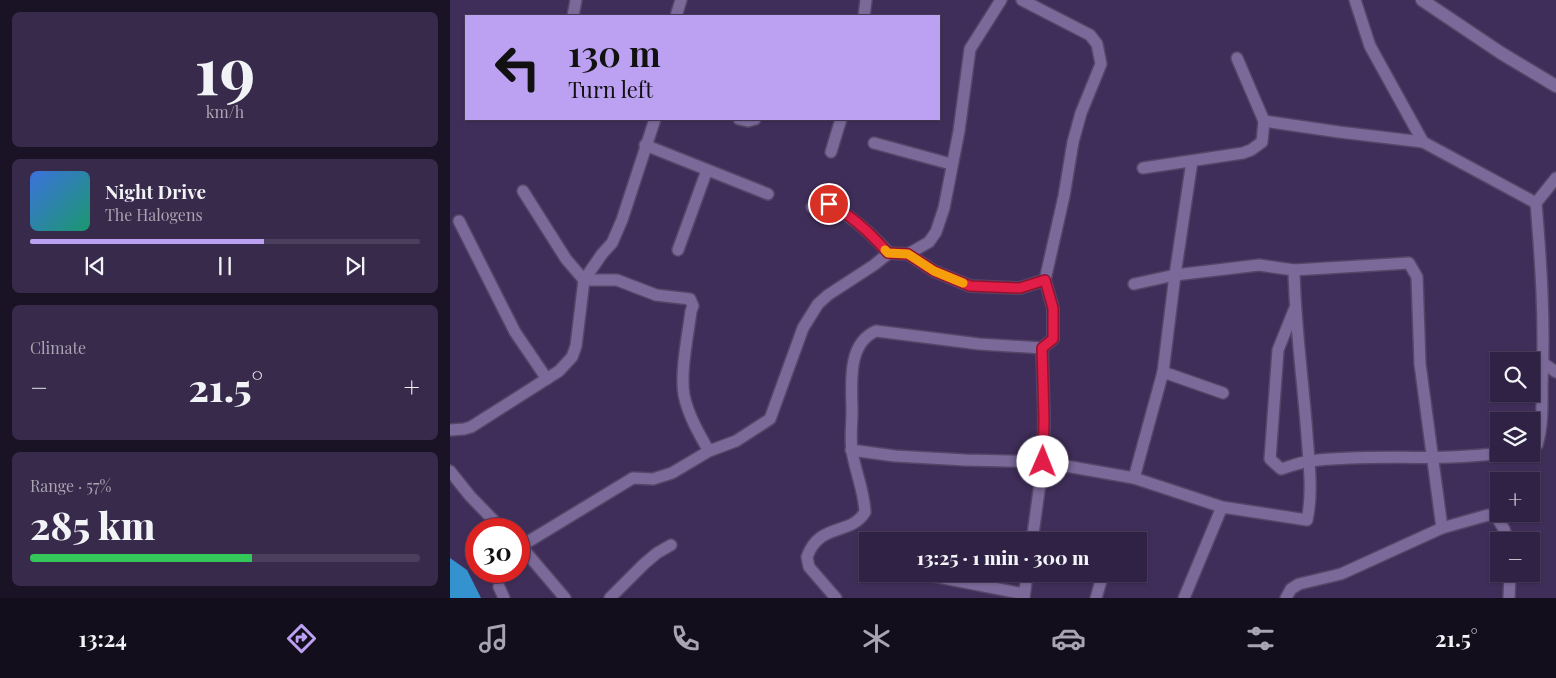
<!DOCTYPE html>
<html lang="en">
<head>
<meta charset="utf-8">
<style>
	body { margin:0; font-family:"Playfair Display",serif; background:#382a4b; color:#f1f3f6; height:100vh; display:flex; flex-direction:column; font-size:19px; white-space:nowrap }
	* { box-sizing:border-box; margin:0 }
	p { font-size:16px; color:#a8a4b2 }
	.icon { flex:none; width:28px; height:28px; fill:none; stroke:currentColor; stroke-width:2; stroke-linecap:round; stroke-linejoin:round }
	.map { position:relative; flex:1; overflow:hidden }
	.drawer { display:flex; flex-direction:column; gap:12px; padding:12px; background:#1a1325; width:450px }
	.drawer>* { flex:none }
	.guide { position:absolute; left:15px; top:15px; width:475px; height:105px; border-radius:0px; box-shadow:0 1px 4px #0004,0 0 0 1px #4b3f5d; background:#bca0f2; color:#111; overflow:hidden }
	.tools { position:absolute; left:1040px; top:352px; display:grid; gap:10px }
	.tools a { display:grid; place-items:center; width:50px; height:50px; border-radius:0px; background:#302244; box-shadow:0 1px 4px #0004,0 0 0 1px #4b3f5d; font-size:25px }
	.speed { position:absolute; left:15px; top:518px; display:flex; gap:10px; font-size:25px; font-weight:700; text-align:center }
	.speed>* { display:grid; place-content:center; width:65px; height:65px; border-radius:50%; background:#302244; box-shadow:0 1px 4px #0004,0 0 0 1px #4b3f5d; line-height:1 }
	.speed .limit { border:8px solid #d22; background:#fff; color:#111 }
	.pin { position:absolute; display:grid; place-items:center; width:42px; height:42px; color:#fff; margin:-21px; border:2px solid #fff; border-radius:50%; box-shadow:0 1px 5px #0007 }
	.me { position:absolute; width:55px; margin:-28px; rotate:1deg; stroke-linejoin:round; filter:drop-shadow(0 0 4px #0008) }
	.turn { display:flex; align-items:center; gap:18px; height:105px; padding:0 20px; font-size:22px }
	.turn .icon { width:65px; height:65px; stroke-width:2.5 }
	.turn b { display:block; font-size:35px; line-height:42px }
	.big { font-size:38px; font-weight:800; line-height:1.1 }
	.drawer .tile { flex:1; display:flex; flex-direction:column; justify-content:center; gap:8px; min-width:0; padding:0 18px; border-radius:8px; background:#382a4b }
	.drawer .dial { align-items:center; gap:0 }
	.dial b { font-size:65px; line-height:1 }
	.song { display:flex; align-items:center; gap:15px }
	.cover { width:60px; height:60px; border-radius:8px; background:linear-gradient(135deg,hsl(220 70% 55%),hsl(160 70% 35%)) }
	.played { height:5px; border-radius:2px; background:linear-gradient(90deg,#bca0f2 60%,#4b3f5d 60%) }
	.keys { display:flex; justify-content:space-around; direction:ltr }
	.heat { display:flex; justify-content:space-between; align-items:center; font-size:28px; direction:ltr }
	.charge { height:8px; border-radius:4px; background:linear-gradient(90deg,#34c759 57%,#4b3f5d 0) }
	.trip { position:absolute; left:409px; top:532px; width:288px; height:50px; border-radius:0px; background:#302244; box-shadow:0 1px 4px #0004,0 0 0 1px #4b3f5d; font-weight:800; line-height:50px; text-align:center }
	.dock { display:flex; height:80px; justify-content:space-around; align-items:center; background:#130e1b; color:#a8a4b2 }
	.dock .icon { width:35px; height:35px }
	.dock .on { color:#bca0f2 }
	.dock b { font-size:22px; color:#f1f3f6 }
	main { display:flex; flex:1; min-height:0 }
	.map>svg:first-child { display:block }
</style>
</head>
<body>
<main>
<section class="drawer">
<div class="tile dial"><b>19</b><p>km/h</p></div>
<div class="tile">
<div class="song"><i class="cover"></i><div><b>Night Drive</b><p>The Halogens</p></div></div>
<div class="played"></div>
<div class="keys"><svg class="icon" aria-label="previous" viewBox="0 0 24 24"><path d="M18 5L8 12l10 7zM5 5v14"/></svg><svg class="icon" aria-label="pause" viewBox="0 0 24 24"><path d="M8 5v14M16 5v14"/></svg><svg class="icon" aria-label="next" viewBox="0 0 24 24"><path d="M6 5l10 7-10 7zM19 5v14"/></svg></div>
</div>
<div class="tile"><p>Climate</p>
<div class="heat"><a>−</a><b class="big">21.5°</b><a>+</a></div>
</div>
<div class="tile"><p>Range · 57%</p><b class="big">285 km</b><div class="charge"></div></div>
</section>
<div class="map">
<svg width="1106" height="598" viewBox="0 0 1106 598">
	<rect width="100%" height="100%" fill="#402e5a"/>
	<path fill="#3492ce" d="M0,558L17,570L31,598H0Z"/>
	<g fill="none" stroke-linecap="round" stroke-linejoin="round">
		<defs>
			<g id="street">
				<path d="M572,0L640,35L647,44L651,64L631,113L623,142L614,196L595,280L603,308V339L592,348L594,419L593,462L582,541"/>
				<path d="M905,0L920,46L973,142"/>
				<path d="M123,16L126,0"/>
				<path d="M226,16L231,0"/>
				<path d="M414,16L416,0"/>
				<path d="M289,119L298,121L305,119"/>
				<path d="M814,121L889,132L973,142L1086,203"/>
				<path d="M424,143L501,164"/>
				<path d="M195,145L318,194"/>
				<path d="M381,152L391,119"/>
				<path d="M693,168L793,153L801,150L812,142L814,121L787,58"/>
				<path d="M73,191L116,259L134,280"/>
				<path d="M362,207L369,202C395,208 421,234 439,253"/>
				<path d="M9,221L65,332L97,379"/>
				<path d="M228,250L257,170"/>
				<path d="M458,254L484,271L520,286L570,288L595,280"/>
				<path d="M134,280H167L206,295L240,299L243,306L241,311C238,335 230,372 234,395C238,415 249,434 259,451"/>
				<path d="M684,284L725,275L809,265L844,270L959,263L967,277L970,364L992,528"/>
				<path d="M844,310L828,350L820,459L831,469C841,466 851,462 861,461C923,453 987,462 1049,453"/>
				<path d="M1093,363L1106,372"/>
				<path d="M713,372L773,393"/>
				<path d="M0,430L14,429L21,427L109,371L122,357L126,346L134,280L152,254L162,243L172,220L205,119"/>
				<path d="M1081,446L1087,445C1093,425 1092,404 1092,384C1095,323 1091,263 1086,203L1106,178"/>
				<path d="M401,450L445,456L515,460L593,462L684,478L772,507L857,520C863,493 859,463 857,435C853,380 845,325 844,270"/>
				<path d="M0,471L20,496L52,529"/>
				<path d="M684,478L713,372L725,275L742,161"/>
				<path d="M69,544L115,598"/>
				<path d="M71,546L183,478L203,479L222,473L259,451L286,441L320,419L353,328L368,304L378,295L424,265L439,253L458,254L479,242L486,232L494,208L509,131L520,49L551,0"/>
				<path d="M473,574L574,594"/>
				<path d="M49,587L54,598"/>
				<path d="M160,598L194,564L207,553L221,545"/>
				<path d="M386,598L359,567L357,557C369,522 401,536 415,512C414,490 405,471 402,451C400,438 402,424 402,412C402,386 396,344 426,331L529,344L592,348"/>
				<path d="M574,598L577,574"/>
				<path d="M646,598L653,574"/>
				<path d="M734,598L772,507"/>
				<path d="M836,598L841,589L849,584L891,574L992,528L1038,515L1047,518L1054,529L1058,541"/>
				<path d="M1059,598L1060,574"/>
			</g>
			<path id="secondary" d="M972,0L1051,53L1106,86"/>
		</defs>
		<use href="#street" stroke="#554668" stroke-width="14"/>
		<use href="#secondary" stroke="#554668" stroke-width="15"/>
		<use href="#street" stroke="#7b6999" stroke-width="11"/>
		<use href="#secondary" stroke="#7b6999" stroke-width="12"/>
	</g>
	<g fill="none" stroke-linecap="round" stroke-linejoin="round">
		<defs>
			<path id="route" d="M379,204C400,214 423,236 438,253L458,254L484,271L520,286L570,288L595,280L603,308V339L592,348L594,419L593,462"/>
		</defs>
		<use href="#route" stroke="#92132f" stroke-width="12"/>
		<use href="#route" stroke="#e11d48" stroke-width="9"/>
		<path stroke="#f59e0b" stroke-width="9" d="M435,250L438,253L458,254L484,271L513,283"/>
	</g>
</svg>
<div class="tools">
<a><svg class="icon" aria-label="search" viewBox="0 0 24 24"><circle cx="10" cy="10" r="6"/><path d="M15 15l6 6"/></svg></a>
<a><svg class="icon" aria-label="layers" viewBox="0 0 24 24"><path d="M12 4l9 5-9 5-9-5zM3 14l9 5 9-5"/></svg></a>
<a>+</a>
<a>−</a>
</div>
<div class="speed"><div class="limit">30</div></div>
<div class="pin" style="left:379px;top:204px;background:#d93025"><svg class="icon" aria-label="arrive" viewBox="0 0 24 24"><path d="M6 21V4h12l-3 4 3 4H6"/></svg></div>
<svg class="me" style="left:593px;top:462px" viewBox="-20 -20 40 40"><circle r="19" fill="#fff"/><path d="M0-13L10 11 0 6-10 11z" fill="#e11d48"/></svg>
<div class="trip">13:25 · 1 min · 300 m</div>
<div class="guide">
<div class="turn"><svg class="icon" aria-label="left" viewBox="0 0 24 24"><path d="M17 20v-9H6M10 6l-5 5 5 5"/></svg><div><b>130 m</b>Turn left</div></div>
</div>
</div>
</main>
<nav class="dock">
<b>13:24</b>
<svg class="icon on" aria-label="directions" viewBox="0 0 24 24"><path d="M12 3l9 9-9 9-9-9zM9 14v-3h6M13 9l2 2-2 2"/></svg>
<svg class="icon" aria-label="music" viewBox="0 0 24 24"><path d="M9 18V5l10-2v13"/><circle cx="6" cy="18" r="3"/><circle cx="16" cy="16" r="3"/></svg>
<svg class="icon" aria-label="phone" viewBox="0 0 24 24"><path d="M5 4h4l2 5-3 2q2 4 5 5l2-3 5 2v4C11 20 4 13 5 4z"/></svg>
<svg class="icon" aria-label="climate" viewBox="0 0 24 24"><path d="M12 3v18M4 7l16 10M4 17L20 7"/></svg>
<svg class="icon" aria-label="car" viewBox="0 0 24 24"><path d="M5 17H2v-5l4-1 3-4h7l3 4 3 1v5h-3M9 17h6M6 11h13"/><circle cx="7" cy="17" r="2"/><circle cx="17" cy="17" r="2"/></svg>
<svg class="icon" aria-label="filters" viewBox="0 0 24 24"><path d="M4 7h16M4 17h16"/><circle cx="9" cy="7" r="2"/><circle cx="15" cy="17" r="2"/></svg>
<b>21.5°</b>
</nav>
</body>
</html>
